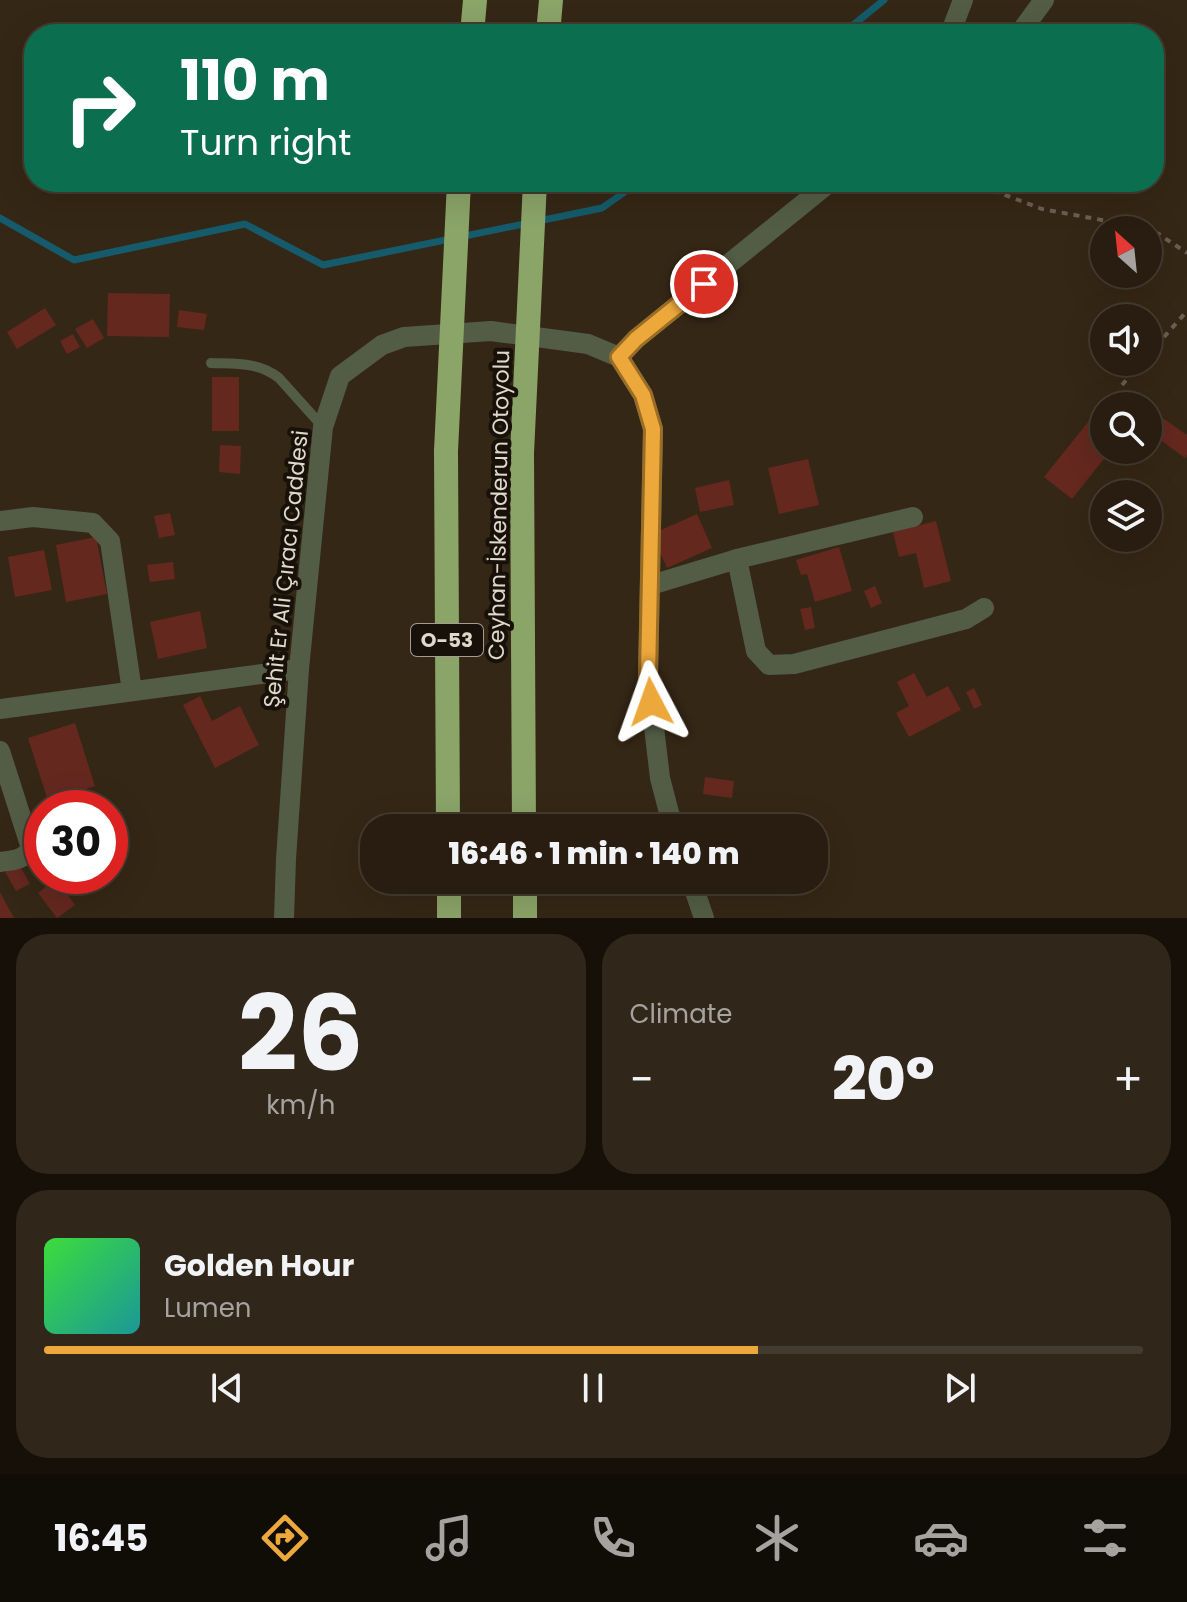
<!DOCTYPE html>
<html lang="en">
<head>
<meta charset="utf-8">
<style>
	body { margin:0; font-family:Poppins,sans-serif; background:#302619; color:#f1f3f6; height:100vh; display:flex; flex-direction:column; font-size:30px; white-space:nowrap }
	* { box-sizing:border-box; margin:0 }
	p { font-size:26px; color:#a5a29f }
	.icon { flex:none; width:44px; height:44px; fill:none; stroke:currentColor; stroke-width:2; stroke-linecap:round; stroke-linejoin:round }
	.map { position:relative; height:918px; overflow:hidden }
	.side { display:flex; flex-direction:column; gap:16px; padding:16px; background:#161009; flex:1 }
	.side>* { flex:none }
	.banner { position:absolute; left:24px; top:24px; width:1140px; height:168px; border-radius:32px; box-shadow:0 8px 32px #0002,0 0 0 2px #443b30; background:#0b6e4f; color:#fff; overflow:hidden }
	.needle { width:52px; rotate:333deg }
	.fabs { position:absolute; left:1090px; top:216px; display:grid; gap:16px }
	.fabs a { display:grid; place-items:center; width:72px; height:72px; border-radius:50%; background:#281d10; box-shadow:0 8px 32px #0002,0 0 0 2px #443b30; font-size:40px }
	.speed { position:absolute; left:24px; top:790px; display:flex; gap:16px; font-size:40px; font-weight:700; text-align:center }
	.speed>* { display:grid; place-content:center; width:104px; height:104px; border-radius:50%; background:#281d10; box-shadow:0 8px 32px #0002,0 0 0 2px #443b30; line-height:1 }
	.speed .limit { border:12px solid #d22; background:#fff; color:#111 }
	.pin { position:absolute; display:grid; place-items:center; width:68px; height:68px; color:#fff; margin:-34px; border:4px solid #fff; border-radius:50%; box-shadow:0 2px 8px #0007 }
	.me { position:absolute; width:88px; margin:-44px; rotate:356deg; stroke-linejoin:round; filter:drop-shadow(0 0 6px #0008) }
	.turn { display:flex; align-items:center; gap:28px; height:168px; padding:0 24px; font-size:36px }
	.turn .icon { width:104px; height:104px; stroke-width:2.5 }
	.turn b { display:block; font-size:56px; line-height:68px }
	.big { font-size:60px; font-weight:800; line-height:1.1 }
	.side .card { flex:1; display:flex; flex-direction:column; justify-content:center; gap:12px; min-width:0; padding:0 28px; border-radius:32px; background:#302619 }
	.side .dial { align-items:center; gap:0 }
	.dial b { font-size:104px; line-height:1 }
	.song { display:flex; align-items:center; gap:24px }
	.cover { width:96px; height:96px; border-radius:12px; background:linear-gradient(135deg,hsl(120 70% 55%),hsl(180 70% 35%)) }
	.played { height:8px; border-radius:4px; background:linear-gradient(90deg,#eda83b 65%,#443b30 65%) }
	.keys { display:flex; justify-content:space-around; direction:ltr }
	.heat { display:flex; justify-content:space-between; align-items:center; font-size:44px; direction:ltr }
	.side .tiles { flex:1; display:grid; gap:16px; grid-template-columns:1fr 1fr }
	.card:last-child { grid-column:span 2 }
	.trip { position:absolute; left:360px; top:814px; width:468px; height:80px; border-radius:32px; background:#281d10; box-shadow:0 8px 32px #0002,0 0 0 2px #443b30; font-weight:800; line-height:80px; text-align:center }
	.menu { display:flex; height:128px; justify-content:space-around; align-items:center; background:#100c06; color:#a5a29f }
	.menu .icon { width:56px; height:56px }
	.menu .current { color:#eda83b }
	.menu b { font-size:36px; color:#f1f3f6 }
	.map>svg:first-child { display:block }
</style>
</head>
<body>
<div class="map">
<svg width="1187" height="918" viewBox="0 0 1187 918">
	<rect width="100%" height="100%" fill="#352715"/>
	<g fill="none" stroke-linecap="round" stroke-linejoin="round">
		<g stroke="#155b6b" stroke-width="7">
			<path d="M842,34L884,0"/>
			<path d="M0,218L74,260L245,224L323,265L602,208L639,182"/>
		</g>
	</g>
	<g fill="#64281f">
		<path d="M108,293L170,294L169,337L107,336Z"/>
		<path d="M45,308L56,325L17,349L7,332Z"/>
		<path d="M179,310L207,314L204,330L177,327Z"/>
		<path d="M93,319L104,338L87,348L75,329Z"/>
		<path d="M73,334L80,347L67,354L60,341Z"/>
		<rect x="212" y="377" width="27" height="54"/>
		<path d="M1104,402L1109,406H1104V450H1111L1072,499L1044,477Z"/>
		<path d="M1154,412L1187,435V455L1185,458L1148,431V420Z"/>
		<path d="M220,445L241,446L240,474L219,472Z"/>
		<path d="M808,459L819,505L779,514L768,468Z"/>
		<path d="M729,480L734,505L700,512L695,488Z"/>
		<path d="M170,513L175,535L159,538L154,516Z"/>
		<path d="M697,514L712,548L667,568L652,534Z"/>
		<path d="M936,521L951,581L924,588L916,553L899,557L893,532Z"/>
		<path d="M96,537L107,594L66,602L56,545Z"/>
		<path d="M839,547L852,591L815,602L807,574L801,575L796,560Z"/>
		<path d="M44,550L52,590L15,597L8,557Z"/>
		<path d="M173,562L175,579L150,582L147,565Z"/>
		<path d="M875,586L882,603L871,608L864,591Z"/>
		<path d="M811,607L815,628L805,630L800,609Z"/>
		<path d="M200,611L207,648L158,659L150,622Z"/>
		<path d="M914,673L927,697L948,686L961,710L909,737L896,713L909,706L897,682Z"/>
		<path d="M974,688L982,705L974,709L966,692Z"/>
		<path d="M200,696L212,721L240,706L259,745L215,768L183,705Z"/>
		<path d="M75,723L95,786L48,801L28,738Z"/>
		<path d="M705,777L734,781L732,798L703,794Z"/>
		<path d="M18,863L30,884L16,891L4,870Z"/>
		<path d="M56,879L75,905L57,918L38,893Z"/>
		<path d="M0,892L14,918H0Z"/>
	</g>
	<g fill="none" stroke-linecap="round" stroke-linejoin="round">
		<g stroke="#6b5f4f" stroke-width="4" stroke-dasharray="6 6" stroke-linecap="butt">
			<path d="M971,182L1042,209L1151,229L1187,253"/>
			<path d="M1148,355L1187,311"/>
			<path d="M1122,385L1142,362"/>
		</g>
		<path stroke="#535d45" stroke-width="10" d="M211,363C237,364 258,362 279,378L323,427"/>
		<g stroke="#535d45" stroke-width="20">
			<path d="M1019,34L1044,0"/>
			<path d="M0,521L33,517L93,523L110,541L132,691"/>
			<path d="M737,559L756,651L769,665L794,664L966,619L984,608"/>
			<path d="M651,585L737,559L913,517"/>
			<path d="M0,751L31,848C24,860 14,860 0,862"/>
			<path d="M691,880L704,918"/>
			<path d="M284,918L286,859L299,669L323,427L340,376L382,345L404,337L491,331L588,344L619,357L643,395L653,429L648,676L660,778L673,828"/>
		</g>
		<g stroke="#535d45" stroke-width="20">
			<path d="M950,34L963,0"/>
			<path d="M619,357L636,339L830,182"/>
			<path d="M0,709L299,669"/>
		</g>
		<g stroke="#8ba468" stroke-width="24">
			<path d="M472,34L475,0"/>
			<path d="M548,34L551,0"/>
			<path d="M446,451L448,828"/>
			<path d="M522,453L524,828"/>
			<path d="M449,880V918"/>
			<path d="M525,880V918"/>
		</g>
		<g stroke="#8ba468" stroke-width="24">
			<path d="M446,451L459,182"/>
			<path d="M522,453L535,182"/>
		</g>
	</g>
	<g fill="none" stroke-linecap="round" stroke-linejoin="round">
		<defs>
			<path id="route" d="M651,702L648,676L653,429L643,395L619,357L636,339L704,284"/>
		</defs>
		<use href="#route" stroke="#9a6d26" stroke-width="20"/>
		<use href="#route" stroke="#eda83b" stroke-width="14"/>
	</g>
	<g text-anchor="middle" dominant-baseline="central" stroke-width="8" stroke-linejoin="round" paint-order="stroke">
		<rect fill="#171109" stroke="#a49c92" stroke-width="2" x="411" y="624" width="72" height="32" rx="6"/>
		<g font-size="20" font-weight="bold" fill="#e1d8cc">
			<text x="447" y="640">O-53</text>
		</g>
		<g font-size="22" fill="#e1d8cc" stroke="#171109">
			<text transform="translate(499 505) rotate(-89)">Ceyhan-İskenderun Otoyolu</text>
			<text transform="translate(286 569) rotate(-84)">Şehit Er Ali Çıracı Caddesi</text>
		</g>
	</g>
</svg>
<div class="fabs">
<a><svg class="needle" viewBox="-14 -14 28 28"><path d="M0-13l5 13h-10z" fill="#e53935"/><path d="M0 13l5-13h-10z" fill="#a5a29f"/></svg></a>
<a><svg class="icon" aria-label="sound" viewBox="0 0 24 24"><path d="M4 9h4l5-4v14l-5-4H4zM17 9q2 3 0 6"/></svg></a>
<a><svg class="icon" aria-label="search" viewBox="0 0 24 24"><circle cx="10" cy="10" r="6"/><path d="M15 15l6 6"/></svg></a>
<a><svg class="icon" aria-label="layers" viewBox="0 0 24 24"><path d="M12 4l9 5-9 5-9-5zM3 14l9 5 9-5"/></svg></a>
</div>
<div class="speed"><div class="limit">30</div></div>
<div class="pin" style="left:704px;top:284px;background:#d93025"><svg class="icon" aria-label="arrive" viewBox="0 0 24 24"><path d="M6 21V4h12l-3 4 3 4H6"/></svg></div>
<svg class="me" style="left:651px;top:702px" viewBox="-20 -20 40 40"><path d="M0-17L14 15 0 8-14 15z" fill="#eda83b" stroke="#fff" stroke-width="4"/></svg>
<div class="trip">16:46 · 1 min · 140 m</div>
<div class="banner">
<div class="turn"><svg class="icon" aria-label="right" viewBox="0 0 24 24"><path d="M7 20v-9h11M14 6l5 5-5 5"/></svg><div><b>110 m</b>Turn right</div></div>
</div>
</div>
<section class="side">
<div class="tiles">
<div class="card dial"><b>26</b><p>km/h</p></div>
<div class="card"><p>Climate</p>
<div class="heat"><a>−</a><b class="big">20°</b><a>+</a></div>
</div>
<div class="card">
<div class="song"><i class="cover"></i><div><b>Golden Hour</b><p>Lumen</p></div></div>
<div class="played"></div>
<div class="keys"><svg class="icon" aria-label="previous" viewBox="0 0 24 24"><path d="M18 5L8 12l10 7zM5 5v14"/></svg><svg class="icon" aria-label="pause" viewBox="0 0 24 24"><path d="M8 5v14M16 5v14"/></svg><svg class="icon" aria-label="next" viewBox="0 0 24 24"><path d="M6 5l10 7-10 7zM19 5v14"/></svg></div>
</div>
</div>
</section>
<nav class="menu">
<b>16:45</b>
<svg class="icon current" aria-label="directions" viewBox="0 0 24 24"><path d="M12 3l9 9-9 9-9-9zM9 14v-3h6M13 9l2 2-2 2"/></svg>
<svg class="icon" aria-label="music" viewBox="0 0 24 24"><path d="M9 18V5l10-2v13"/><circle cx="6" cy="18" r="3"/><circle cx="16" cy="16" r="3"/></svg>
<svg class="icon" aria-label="phone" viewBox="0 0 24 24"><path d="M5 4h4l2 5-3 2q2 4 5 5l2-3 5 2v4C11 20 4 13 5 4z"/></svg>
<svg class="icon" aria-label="climate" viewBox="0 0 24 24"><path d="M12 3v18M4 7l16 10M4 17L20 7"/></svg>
<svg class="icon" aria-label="car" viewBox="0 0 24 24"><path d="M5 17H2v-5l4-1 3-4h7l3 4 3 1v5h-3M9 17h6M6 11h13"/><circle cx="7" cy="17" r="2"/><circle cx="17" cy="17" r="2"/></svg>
<svg class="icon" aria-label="filters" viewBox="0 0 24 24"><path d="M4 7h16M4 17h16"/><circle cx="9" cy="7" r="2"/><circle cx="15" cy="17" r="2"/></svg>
</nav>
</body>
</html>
